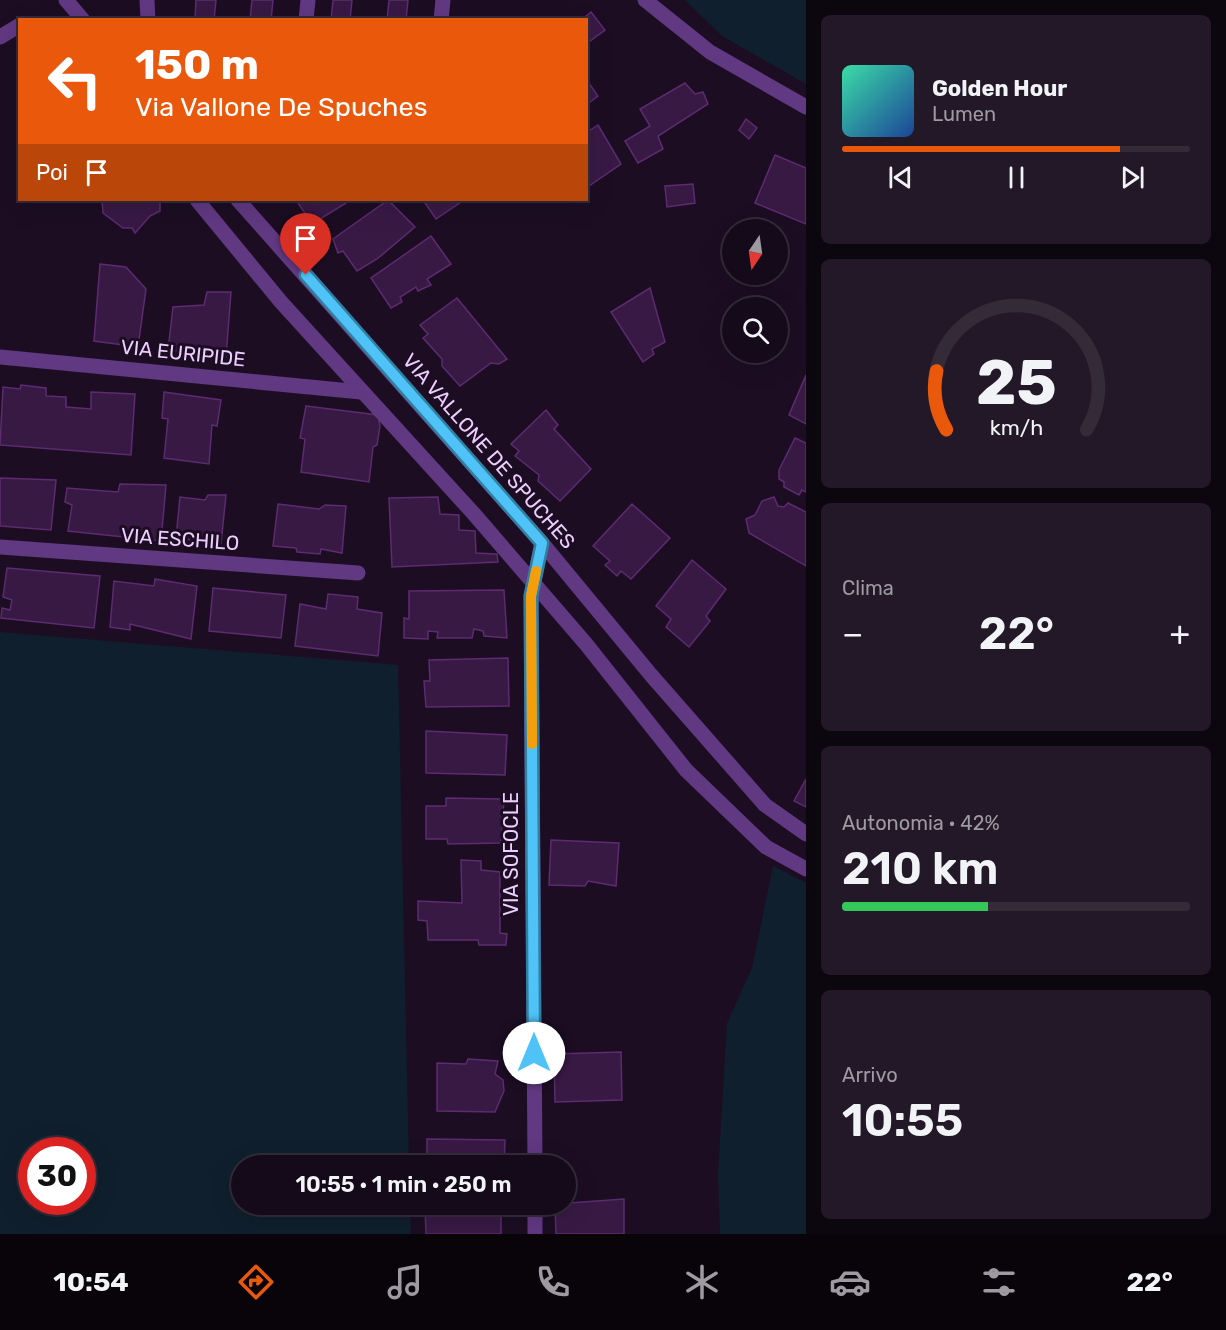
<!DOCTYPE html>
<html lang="it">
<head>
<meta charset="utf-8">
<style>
	body { margin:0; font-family:Rubik,sans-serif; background:#221827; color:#f1f3f6; height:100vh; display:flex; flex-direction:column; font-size:22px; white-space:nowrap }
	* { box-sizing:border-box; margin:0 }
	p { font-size:20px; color:#9d9aa2 }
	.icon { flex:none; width:33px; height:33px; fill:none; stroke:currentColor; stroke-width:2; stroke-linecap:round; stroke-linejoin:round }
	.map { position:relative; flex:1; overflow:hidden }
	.side { display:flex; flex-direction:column; gap:15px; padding:15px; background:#0c060e; width:420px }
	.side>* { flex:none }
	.hud { position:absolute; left:18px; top:18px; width:570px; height:183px; border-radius:0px; box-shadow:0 6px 24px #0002,0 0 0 2px #342b39; background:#ea580c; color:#fff; overflow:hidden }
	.needle { width:39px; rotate:193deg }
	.buttons { position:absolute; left:722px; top:219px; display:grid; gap:12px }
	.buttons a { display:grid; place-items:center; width:66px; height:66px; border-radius:50%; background:#150a1a; box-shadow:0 6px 24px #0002,0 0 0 2px #342b39; font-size:30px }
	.speed { position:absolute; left:18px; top:1137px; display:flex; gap:12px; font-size:30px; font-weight:700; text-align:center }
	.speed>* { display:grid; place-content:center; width:78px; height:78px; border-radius:50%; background:#150a1a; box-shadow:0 6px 24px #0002,0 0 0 2px #342b39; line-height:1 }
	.speed .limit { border:9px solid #d22; background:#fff; color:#111 }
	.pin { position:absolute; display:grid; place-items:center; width:51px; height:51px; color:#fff; margin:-62px -26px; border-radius:50% 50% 50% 0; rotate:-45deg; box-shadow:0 0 6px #0007 }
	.pin .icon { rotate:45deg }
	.me { position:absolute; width:66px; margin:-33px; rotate:0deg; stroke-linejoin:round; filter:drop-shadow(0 0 4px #0008) }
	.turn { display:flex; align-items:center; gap:21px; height:126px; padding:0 18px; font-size:27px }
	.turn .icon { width:78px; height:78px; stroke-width:2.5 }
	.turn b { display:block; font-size:42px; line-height:51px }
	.then { display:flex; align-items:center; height:57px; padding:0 18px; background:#0003; gap:12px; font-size:22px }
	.big { font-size:45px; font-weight:600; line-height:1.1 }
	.side .tile { flex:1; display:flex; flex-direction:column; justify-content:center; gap:9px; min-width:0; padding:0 21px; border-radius:9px; background:#221827 }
	.side .dial { align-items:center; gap:0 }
	.dial svg { height:156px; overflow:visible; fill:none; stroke:#342b39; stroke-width:7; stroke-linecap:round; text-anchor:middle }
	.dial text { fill:#f1f3f6; stroke:none }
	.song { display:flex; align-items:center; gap:18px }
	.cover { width:72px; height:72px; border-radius:9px; background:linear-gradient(135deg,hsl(160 70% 55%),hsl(220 70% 35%)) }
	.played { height:6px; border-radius:3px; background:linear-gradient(90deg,#ea580c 80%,#342b39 80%) }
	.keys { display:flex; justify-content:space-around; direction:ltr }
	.heat { display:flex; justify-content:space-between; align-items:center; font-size:33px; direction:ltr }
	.charge { height:9px; border-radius:4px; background:linear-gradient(90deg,#34c759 42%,#342b39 0) }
	.trip { position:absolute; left:231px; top:1155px; width:345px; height:60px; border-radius:30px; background:#150a1a; box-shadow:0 6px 24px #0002,0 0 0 2px #342b39; font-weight:600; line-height:60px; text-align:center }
	.tabs { display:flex; height:96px; justify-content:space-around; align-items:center; background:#08040a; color:#9d9aa2 }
	.tabs .icon { width:42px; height:42px }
	.tabs .active { color:#ea580c }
	.tabs b { font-size:27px; color:#f1f3f6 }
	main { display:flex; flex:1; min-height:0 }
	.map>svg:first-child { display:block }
</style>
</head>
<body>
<main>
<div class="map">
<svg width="806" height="1234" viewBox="0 0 806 1234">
	<rect width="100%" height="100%" fill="#1c0d23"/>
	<g fill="#101f2d" fill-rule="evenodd">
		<path d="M685,0H806V84L722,36Z"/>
		<path d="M0,632L398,665L409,1165L242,1166V1204L410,1205L411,1234H0ZM32,1150H82V1202H32Z"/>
		<path d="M773,866L806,883V1234H720L718,1175L727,1023L752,968Z"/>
	</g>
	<g fill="#381944" stroke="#5c2b70" stroke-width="1.5">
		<path d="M196,0H216L214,20H195Z"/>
		<path d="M252,0H273L271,20H250Z"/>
		<path d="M333,0H352L350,20H331Z"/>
		<path d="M389,0H408L406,20H387Z"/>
		<path d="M591,12L605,30L586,44V20H581Z"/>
		<path d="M586,79L598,96L586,105Z"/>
		<path d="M685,83L695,94L703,92L708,104L658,136L663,149L638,163L625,141L650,126L640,109Z"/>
		<path d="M746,119L757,128L749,139L739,130Z"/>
		<path d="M598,125L621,164L586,188V133Z"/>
		<path d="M775,155L806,168V224L755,203Z"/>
		<path d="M693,184L695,203L667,207L665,186Z"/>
		<path d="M102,200H160V211L150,216L135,233L132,228H123L103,213Z"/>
		<path d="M296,200H351L312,224Z"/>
		<path d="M388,200L415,227L377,259L357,271L343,251L338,253L333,239Z"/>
		<path d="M423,200H464L436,219Z"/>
		<path d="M431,236L451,264L427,279L431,285L418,291L416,287L400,297L402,302L391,308L371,278Z"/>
		<path d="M100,264L126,267L146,289L138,347L94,341Z"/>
		<path d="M650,288L665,342L652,349L654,354L643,362L611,312Z"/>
		<path d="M207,292H231L226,357L168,350L173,307L204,305Z"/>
		<path d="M457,298L507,359L499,364L491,363L460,386L442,366V359L423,338L428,334L420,325Z"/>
		<path d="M806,375V424L789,415Z"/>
		<path d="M21,385L46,388V396L66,397V407L91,409V392L135,394L131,455L0,445L3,387L20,389Z"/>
		<path d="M164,392L221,400L217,426L212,425L209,464L164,458L168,419L162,418Z"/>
		<path d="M306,406L378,415L380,426L377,445L373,447L369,482L301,472L305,439L300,438Z"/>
		<path d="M546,410L558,425L554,429L591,469L560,501L538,481L539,475L515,456L519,451L511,444Z"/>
		<path d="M795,438L806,443V492L802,490L799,495L784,487V482L779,479V470Z"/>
		<path d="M0,478L56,480L51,530L0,526Z"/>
		<path d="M120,484L166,485L161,541L68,531L72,505L65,502L67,488L118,492Z"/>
		<path d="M208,495H226L221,544L176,538L180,497L205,500Z"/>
		<path d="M438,497L440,514L459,515V530L475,531L476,553L497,554L498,562L392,567L389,498Z"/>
		<path d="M774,497L778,506L784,507L788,503L806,512V566L749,533L746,519L755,515L762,501Z"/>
		<path d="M278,504L319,509L325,505L346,506L342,553L321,549L320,554L297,552L296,548L273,546Z"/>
		<path d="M632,504L670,538L631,579L621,571L617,576L605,565L610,561L593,546Z"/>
		<path d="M692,560L726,589L706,616L710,621L689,647L666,627L671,619L656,606Z"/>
		<path d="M7,568L100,576L94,628L1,618L2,608L10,610L12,600L3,597Z"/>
		<path d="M155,579L197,586L191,639L130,624V630L110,627L114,581L154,586Z"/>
		<path d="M213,588L286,595L281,638L209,631Z"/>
		<path d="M504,590L507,638L484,636L483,631L474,629L472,638H437L438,632L428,631V639L404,638V618L409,619V591Z"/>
		<path d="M328,594L358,597L357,609L382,613L378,656L295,646L300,604L326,609Z"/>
		<path d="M508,658L509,706L426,707L424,681H430L429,660Z"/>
		<path d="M426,731L507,735L505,775L426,773Z"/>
		<path d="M806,779V807L794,801Z"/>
		<path d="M446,798L504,799L501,843L448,844L447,839H426V806H446Z"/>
		<path d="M551,840L619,843L616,886L588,881L585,886L549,885Z"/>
		<path d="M461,860L481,861V870L500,872V933L507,934L506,945H479L478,940H428L427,921L418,920V901L462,903Z"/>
		<path d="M621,1052L622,1100L555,1102L554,1054Z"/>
		<path d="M468,1059L498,1061L495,1074L503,1080L504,1091L495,1112L437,1111V1063L466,1064Z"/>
		<path d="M427,1139L505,1140L504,1166H427Z"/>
		<path d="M624,1199V1234H556L555,1204Z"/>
		<path d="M425,1204H501V1234H426Z"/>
	</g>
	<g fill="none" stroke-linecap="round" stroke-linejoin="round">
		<g stroke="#613882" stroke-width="15">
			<path d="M66,0L83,20"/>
			<path d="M147,0L148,20"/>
			<path d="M645,0L710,52L806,107"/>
			<path d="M306,20L308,0"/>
			<path d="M441,20L443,0"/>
			<path d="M0,37L20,25"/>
			<path d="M197,200L281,302L474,514L586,644L686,770L766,847L806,869"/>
			<path d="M238,200L542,543L651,675L765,805L806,834"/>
			<path d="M0,357L361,392"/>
			<path d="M0,547L358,573"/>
			<path d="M535,1166L531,595L542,543"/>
			<path d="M535,1204V1234"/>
		</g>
	</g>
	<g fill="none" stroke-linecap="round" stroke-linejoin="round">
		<defs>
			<path id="route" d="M306,275L542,543L531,596L534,1053"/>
		</defs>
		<use href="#route" stroke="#337fa1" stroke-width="15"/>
		<use href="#route" stroke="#4fc3f7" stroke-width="10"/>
		<path stroke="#f59e0b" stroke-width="10" d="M532,744L531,596L536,571"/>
	</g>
	<g text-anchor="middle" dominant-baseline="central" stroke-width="6" stroke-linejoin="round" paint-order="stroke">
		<g font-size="20" fill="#edcfff" stroke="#1c0d23">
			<text transform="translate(183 353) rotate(6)">VIA EURIPIDE</text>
			<text transform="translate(489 451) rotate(49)">VIA VALLONE DE SPUCHES</text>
			<text transform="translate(180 539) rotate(4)">VIA ESCHILO</text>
			<text transform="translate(511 854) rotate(-90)">VIA SOFOCLE</text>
		</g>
	</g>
</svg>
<div class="buttons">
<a><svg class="needle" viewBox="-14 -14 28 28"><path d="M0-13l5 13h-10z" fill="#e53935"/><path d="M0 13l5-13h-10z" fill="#9d9aa2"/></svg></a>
<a><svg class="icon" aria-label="search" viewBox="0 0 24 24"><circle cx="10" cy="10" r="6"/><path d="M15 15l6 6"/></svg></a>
</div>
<div class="speed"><div class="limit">30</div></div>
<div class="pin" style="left:306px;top:275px;background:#d93025"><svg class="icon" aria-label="arrive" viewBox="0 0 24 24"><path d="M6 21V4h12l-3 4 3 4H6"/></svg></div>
<svg class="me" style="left:534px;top:1053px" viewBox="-20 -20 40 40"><circle r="19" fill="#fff"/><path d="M0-13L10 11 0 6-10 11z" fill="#4fc3f7"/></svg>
<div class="trip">10:55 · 1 min · 250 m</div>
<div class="hud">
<div class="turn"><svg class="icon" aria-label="left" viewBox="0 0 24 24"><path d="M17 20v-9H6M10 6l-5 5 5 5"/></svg><div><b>150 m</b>Via Vallone De Spuches</div></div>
<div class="then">Poi<svg class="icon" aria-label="arrive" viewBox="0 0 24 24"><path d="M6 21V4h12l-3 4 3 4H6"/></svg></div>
</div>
</div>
<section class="side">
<div class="tile">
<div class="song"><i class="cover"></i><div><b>Golden Hour</b><p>Lumen</p></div></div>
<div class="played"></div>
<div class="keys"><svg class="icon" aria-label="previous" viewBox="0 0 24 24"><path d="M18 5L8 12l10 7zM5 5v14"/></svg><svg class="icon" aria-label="pause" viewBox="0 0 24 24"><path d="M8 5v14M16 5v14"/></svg><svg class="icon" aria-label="next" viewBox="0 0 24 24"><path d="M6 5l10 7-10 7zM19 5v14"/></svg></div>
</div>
<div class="tile dial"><svg viewBox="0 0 100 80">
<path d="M14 69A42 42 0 1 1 86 69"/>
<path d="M14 69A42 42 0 0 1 9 39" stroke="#ea580c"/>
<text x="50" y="56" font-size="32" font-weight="700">25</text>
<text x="50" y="72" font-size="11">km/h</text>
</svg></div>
<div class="tile"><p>Clima</p>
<div class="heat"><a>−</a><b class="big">22°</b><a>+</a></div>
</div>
<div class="tile"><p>Autonomia · 42%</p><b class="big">210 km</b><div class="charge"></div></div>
<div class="tile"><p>Arrivo</p><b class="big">10:55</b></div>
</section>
</main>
<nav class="tabs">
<b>10:54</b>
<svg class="icon active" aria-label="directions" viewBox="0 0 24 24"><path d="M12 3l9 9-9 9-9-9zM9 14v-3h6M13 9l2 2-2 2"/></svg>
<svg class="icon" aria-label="music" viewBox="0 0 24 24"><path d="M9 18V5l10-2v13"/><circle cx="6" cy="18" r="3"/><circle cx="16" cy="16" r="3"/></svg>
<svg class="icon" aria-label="phone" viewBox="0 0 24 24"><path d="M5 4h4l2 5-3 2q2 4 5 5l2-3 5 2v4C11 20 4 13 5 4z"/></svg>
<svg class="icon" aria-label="climate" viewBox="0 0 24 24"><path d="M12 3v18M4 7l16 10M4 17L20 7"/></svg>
<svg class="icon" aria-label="car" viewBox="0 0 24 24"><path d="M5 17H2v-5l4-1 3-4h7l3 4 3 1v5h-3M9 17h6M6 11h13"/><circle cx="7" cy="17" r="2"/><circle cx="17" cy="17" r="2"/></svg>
<svg class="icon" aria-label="filters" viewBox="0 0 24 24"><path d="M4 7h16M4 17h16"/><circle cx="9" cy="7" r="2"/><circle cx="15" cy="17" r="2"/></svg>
<b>22°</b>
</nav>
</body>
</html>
